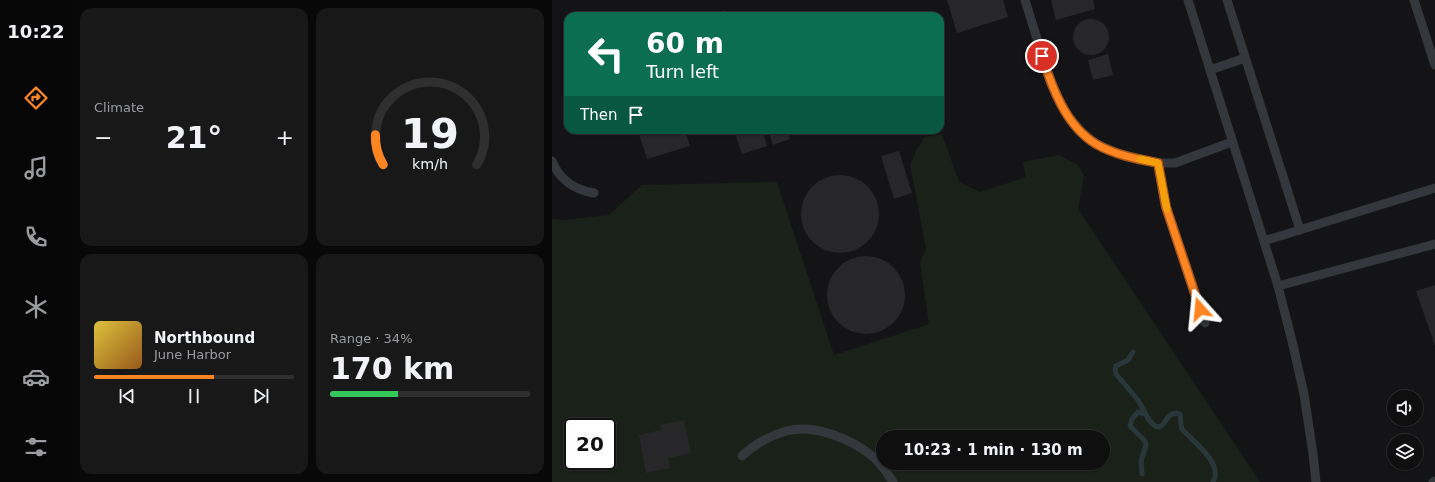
<!DOCTYPE html>
<html lang="en">
<head>
<meta charset="utf-8">
<style>
	body { margin:0; font-family:"DejaVu Sans",sans-serif; background:#181819; color:#f1f3f6; height:100vh; display:flex; flex-direction:column; font-size:15px; white-space:nowrap }
	* { box-sizing:border-box; margin:0 }
	p { font-size:13px; color:#9b9c9f }
	.icon { flex:none; width:22px; height:22px; fill:none; stroke:currentColor; stroke-width:2; stroke-linecap:round; stroke-linejoin:round }
	.map { position:relative; flex:1; overflow:hidden }
	.sheet { display:flex; flex-direction:column; gap:8px; padding:8px; background:#080809; width:480px }
	.sheet>* { flex:none }
	.banner { position:absolute; left:12px; top:12px; width:380px; height:122px; border-radius:12px; box-shadow:0 1px 3px #0004,0 0 0 1px #2f2f30; background:#0b6e4f; color:#fff; overflow:hidden }
	.fabs { position:absolute; left:835px; top:390px; display:grid; gap:8px }
	.fabs a { display:grid; place-items:center; width:36px; height:36px; border-radius:50%; background:#0f0f10; box-shadow:0 1px 3px #0004,0 0 0 1px #2f2f30; font-size:20px }
	.speed { position:absolute; left:12px; top:418px; display:flex; gap:8px; font-size:20px; font-weight:700; text-align:center }
	.speed>* { display:grid; place-content:center; width:52px; height:52px; border-radius:50%; background:#0f0f10; box-shadow:0 1px 3px #0004,0 0 0 1px #2f2f30; line-height:1 }
	.speed .limit { border:2px solid #111; border-radius:6px; background:#fff; color:#111 }
	.pin { position:absolute; display:grid; place-items:center; width:34px; height:34px; color:#fff; margin:-17px; border:2px solid #fff; border-radius:50%; box-shadow:0 1px 4px #0007 }
	.me { position:absolute; width:44px; margin:-22px; rotate:342deg; stroke-linejoin:round; filter:drop-shadow(0 0 3px #0008) }
	.turn { display:flex; align-items:center; gap:14px; height:84px; padding:0 16px; font-size:18px }
	.turn .icon { width:52px; height:52px; stroke-width:2.5 }
	.turn b { display:block; font-size:28px; line-height:34px }
	.then { display:flex; align-items:center; height:38px; padding:0 16px; background:#0003; gap:8px; font-size:15px }
	.big { font-size:30px; font-weight:800; line-height:1.1 }
	.sheet .tile { flex:1; display:flex; flex-direction:column; justify-content:center; gap:6px; min-width:0; padding:0 14px; border-radius:12px; background:#181819 }
	.sheet .dial { align-items:center; gap:0 }
	.dial svg { height:104px; overflow:visible; fill:none; stroke:#2f2f30; stroke-width:7; stroke-linecap:round; text-anchor:middle }
	.dial text { fill:#f1f3f6; stroke:none }
	.song { display:flex; align-items:center; gap:12px }
	.cover { width:48px; height:48px; border-radius:6px; background:linear-gradient(135deg,hsl(50 70% 55%),hsl(30 70% 35%)) }
	.played { height:4px; border-radius:2px; background:linear-gradient(90deg,#ff8523 60%,#2f2f30 60%) }
	.keys { display:flex; justify-content:space-around; direction:ltr }
	.heat { display:flex; justify-content:space-between; align-items:center; font-size:22px; direction:ltr }
	.charge { height:6px; border-radius:3px; background:linear-gradient(90deg,#34c759 34%,#2f2f30 0) }
	.sheet .tiles { flex:1; display:grid; gap:8px; grid-template-columns:repeat(2,1fr) }
	.trip { position:absolute; left:324px; top:430px; width:234px; height:40px; border-radius:20px; background:#0f0f10; box-shadow:0 1px 3px #0004,0 0 0 1px #2f2f30; font-weight:800; line-height:40px; text-align:center }
	main { display:flex; flex:1; min-height:0 }
	.tabs { display:flex; flex-direction:column; width:72px; justify-content:space-around; align-items:center; background:#060606; color:#9b9c9f }
	.tabs .icon { width:28px; height:28px }
	.tabs .active { color:#ff8523 }
	.tabs b { font-size:18px; color:#f1f3f6 }
	.map>svg:first-child { display:block }
</style>
</head>
<body>
<main>
<nav class="tabs">
<b>10:22</b>
<svg class="icon active" aria-label="directions" viewBox="0 0 24 24"><path d="M12 3l9 9-9 9-9-9zM9 14v-3h6M13 9l2 2-2 2"/></svg>
<svg class="icon" aria-label="music" viewBox="0 0 24 24"><path d="M9 18V5l10-2v13"/><circle cx="6" cy="18" r="3"/><circle cx="16" cy="16" r="3"/></svg>
<svg class="icon" aria-label="phone" viewBox="0 0 24 24"><path d="M5 4h4l2 5-3 2q2 4 5 5l2-3 5 2v4C11 20 4 13 5 4z"/></svg>
<svg class="icon" aria-label="climate" viewBox="0 0 24 24"><path d="M12 3v18M4 7l16 10M4 17L20 7"/></svg>
<svg class="icon" aria-label="car" viewBox="0 0 24 24"><path d="M5 17H2v-5l4-1 3-4h7l3 4 3 1v5h-3M9 17h6M6 11h13"/><circle cx="7" cy="17" r="2"/><circle cx="17" cy="17" r="2"/></svg>
<svg class="icon" aria-label="filters" viewBox="0 0 24 24"><path d="M4 7h16M4 17h16"/><circle cx="9" cy="7" r="2"/><circle cx="15" cy="17" r="2"/></svg>
</nav>
<section class="sheet">
<div class="tiles">
<div class="tile"><p>Climate</p>
<div class="heat"><a>−</a><b class="big">21°</b><a>+</a></div>
</div>
<div class="tile dial"><svg viewBox="0 0 100 80">
<path d="M14 69A42 42 0 1 1 86 69"/>
<path d="M14 69A42 42 0 0 1 8 46" stroke="#ff8523"/>
<text x="50" y="56" font-size="32" font-weight="700">19</text>
<text x="50" y="72" font-size="11">km/h</text>
</svg></div>
<div class="tile">
<div class="song"><i class="cover"></i><div><b>Northbound</b><p>June Harbor</p></div></div>
<div class="played"></div>
<div class="keys"><svg class="icon" aria-label="previous" viewBox="0 0 24 24"><path d="M18 5L8 12l10 7zM5 5v14"/></svg><svg class="icon" aria-label="pause" viewBox="0 0 24 24"><path d="M8 5v14M16 5v14"/></svg><svg class="icon" aria-label="next" viewBox="0 0 24 24"><path d="M6 5l10 7-10 7zM19 5v14"/></svg></div>
</div>
<div class="tile"><p>Range · 34%</p><b class="big">170 km</b><div class="charge"></div></div>
</div>
</section>
<div class="map">
<svg width="883" height="482" viewBox="0 0 883 482">
	<rect width="100%" height="100%" fill="#141416"/>
	<path fill="#1a2119" fill-rule="evenodd" d="M390,134L407,182L428,192L474,177L471,162L507,155L526,165L532,176L526,209L708,482H0V219L10,220L57,215L90,185L225,182L282,355L377,324L368,263L374,248L358,164L364,151L373,137ZM21,427H55V461H21ZM331,437H551V463H331Z"/>
	<g fill="none" stroke-linecap="round" stroke-linejoin="round">
		<g stroke="#29373b" stroke-width="5">
			<path d="M581,352L576,360L564,366L563,370L564,374L586,400L597,420L603,426L608,427C616,422 613,414 625,413L628,414L629,425L630,429C641,442 672,463 661,482"/>
			<path d="M590,474L589,461L594,445L593,441L578,426L580,419L586,412L593,414"/>
		</g>
	</g>
	<g fill="#27272a">
		<path d="M395,0H451L456,17L405,33Z"/>
		<path d="M499,0H541L543,9L504,20Z"/>
		<path d="M172,10L174,16H155Z"/>
		<circle cx="539" cy="37" r="18"/>
		<path d="M556,54L561,75L541,80L536,60Z"/>
		<path d="M100,130H133L138,146L95,159L87,134Z"/>
		<path d="M182,130H210L215,146L190,154Z"/>
		<path d="M216,130H235L238,139L221,145Z"/>
		<path d="M347,151L360,193L342,199L329,156Z"/>
		<circle cx="288" cy="214" r="39"/>
		<circle cx="314" cy="295" r="39"/>
		<path d="M883,285V346L864,291Z"/>
		<path d="M132,420L139,453L116,458L118,468L94,473L87,435L109,430L108,425Z"/>
	</g>
	<g fill="none" stroke-linecap="round" stroke-linejoin="round">
		<g stroke="#34373b" stroke-width="9">
			<path d="M473,0L499,84L516,116L530,132L544,144L570,155L606,163H623L680,142"/>
			<path d="M636,0L726,286L740,341L752,394L761,454L764,482"/>
			<path d="M675,0L748,230"/>
			<path d="M862,0L883,65"/>
			<path d="M658,70L693,58"/>
			<path d="M0,161C7,179 22,190 42,193"/>
			<path d="M606,163L614,207L653,323"/>
			<path d="M712,241L883,188"/>
			<path d="M726,286L883,244"/>
			<path d="M190,456C203,444 217,436 234,431C262,424 298,438 320,456C329,463 335,473 341,482"/>
			<path d="M881,482L883,481"/>
		</g>
	</g>
	<g fill="none" stroke-linecap="round" stroke-linejoin="round">
		<defs>
			<path id="route" d="M490,56C500,88 514,126 544,144C563,155 585,159 606,163L614,207L648,309"/>
		</defs>
		<use href="#route" stroke="#a65617" stroke-width="10"/>
		<use href="#route" stroke="#ff8523" stroke-width="7"/>
		<path stroke="#f59e0b" stroke-width="7" d="M588,159L606,163L615,209"/>
	</g>
</svg>
<div class="fabs">
<a><svg class="icon" aria-label="sound" viewBox="0 0 24 24"><path d="M4 9h4l5-4v14l-5-4H4zM17 9q2 3 0 6"/></svg></a>
<a><svg class="icon" aria-label="layers" viewBox="0 0 24 24"><path d="M12 4l9 5-9 5-9-5zM3 14l9 5 9-5"/></svg></a>
</div>
<div class="speed"><div class="limit">20</div></div>
<div class="pin" style="left:490px;top:56px;background:#d93025"><svg class="icon" aria-label="arrive" viewBox="0 0 24 24"><path d="M6 21V4h12l-3 4 3 4H6"/></svg></div>
<svg class="me" style="left:648px;top:309px" viewBox="-20 -20 40 40"><path d="M0-17L14 15 0 8-14 15z" fill="#ff8523" stroke="#fff" stroke-width="4"/></svg>
<div class="trip">10:23 · 1 min · 130 m</div>
<div class="banner">
<div class="turn"><svg class="icon" aria-label="left" viewBox="0 0 24 24"><path d="M17 20v-9H6M10 6l-5 5 5 5"/></svg><div><b>60 m</b>Turn left</div></div>
<div class="then">Then<svg class="icon" aria-label="arrive" viewBox="0 0 24 24"><path d="M6 21V4h12l-3 4 3 4H6"/></svg></div>
</div>
</div>
</main>
</body>
</html>
